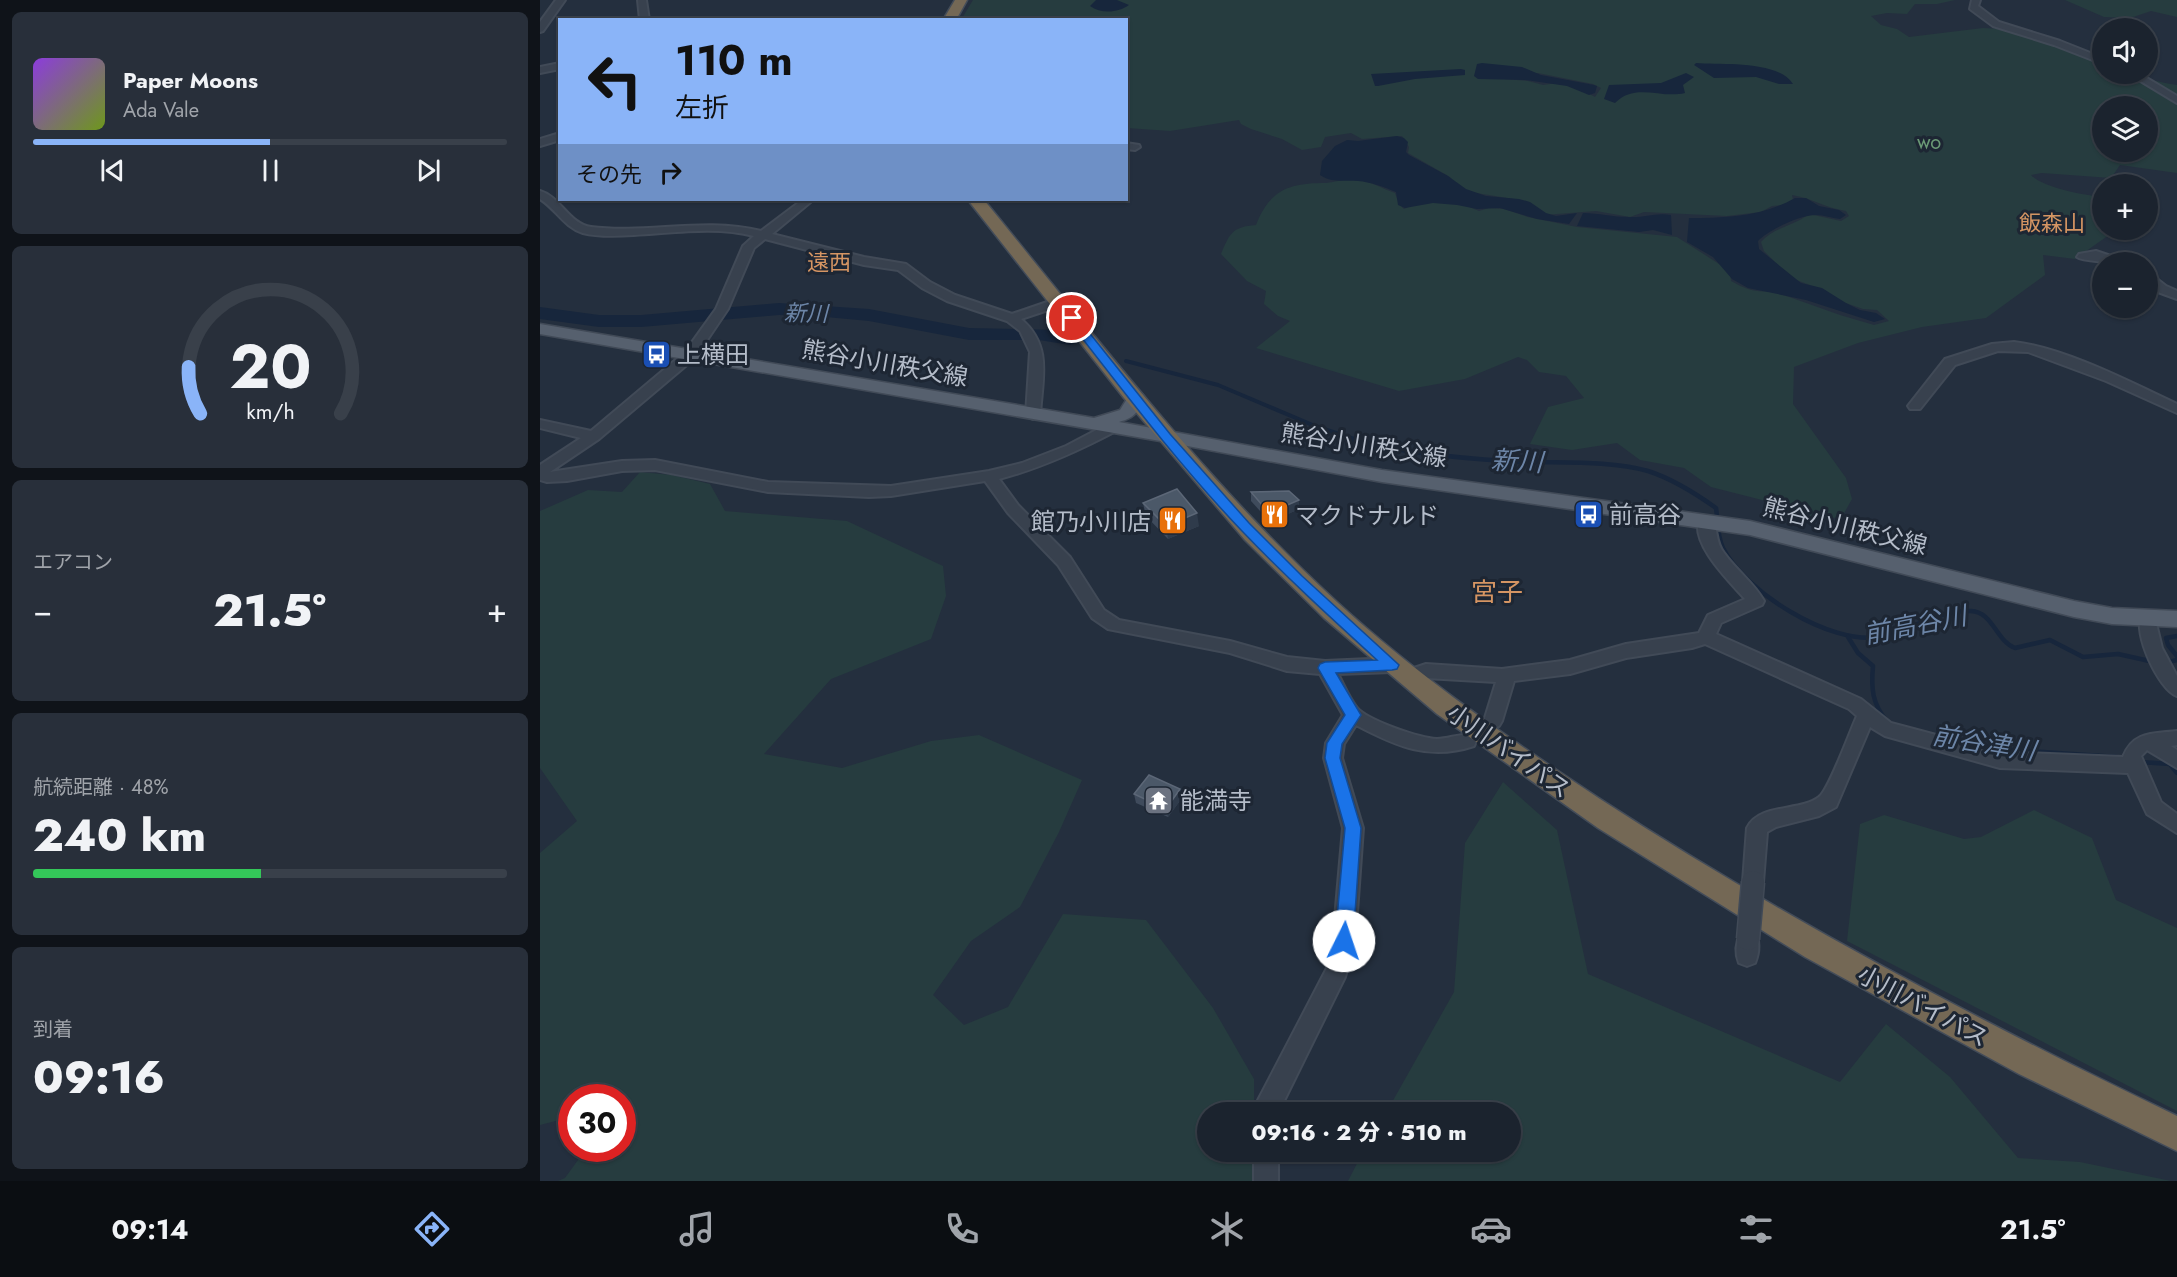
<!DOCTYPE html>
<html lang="ja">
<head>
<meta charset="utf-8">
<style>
	body { margin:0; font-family:Jost,"Noto Sans JP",sans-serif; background:#282f3a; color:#f1f3f6; height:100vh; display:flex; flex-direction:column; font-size:22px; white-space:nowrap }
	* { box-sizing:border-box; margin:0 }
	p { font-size:20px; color:#a0a4aa }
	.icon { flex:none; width:33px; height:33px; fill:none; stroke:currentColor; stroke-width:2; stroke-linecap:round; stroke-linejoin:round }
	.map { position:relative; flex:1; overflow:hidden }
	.drawer { display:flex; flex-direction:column; gap:12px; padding:12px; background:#0f1319; width:540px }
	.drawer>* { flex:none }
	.hud { position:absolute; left:18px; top:18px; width:570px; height:183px; border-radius:0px; box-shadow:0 2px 4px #0004,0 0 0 2px #39404a; background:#8ab4f8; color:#111; overflow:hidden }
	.controls { position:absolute; left:1552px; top:18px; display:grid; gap:12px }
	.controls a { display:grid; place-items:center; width:66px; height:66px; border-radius:50%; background:#1b232e; box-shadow:0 2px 4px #0004,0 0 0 2px #39404a; font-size:30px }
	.speed { position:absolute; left:18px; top:1084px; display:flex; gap:12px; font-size:30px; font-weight:700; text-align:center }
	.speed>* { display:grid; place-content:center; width:78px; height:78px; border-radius:50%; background:#1b232e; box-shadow:0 2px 4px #0004,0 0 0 2px #39404a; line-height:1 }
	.speed .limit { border:9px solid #d22; background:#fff; color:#111 }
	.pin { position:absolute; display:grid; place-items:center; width:51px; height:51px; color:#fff; margin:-26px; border:3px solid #fff; border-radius:50%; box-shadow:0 2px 6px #0007 }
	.me { position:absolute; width:66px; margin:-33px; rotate:4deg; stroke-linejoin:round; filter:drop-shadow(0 0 4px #0008) }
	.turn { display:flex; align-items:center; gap:21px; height:126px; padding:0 18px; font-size:27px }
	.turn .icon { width:78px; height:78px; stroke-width:2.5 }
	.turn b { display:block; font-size:42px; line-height:51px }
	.then { display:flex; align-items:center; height:57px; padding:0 18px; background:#0003; gap:12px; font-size:22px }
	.big { font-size:45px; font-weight:800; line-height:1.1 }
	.drawer .widget { flex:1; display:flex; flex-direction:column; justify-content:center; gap:9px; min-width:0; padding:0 21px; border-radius:9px; background:#282f3a }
	.drawer .dial { align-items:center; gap:0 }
	.dial svg { height:156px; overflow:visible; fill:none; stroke:#39404a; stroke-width:7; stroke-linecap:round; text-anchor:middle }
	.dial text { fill:#f1f3f6; stroke:none }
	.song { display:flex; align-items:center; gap:18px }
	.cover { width:72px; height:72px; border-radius:9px; background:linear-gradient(135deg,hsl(270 70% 55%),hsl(80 70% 35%)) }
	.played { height:6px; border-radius:3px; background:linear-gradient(90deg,#8ab4f8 50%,#39404a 50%) }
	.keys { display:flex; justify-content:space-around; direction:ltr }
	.heat { display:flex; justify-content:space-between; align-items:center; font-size:33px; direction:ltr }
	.charge { height:9px; border-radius:4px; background:linear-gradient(90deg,#34c759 48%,#39404a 0) }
	.trip { position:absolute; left:657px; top:1102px; width:324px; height:60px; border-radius:30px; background:#1b232e; box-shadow:0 2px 4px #0004,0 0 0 2px #39404a; font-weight:800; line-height:60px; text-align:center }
	.tab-bar { display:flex; height:96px; justify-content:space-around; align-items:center; background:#0b0e12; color:#a0a4aa }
	.tab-bar .icon { width:42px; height:42px }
	.tab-bar .selected { color:#8ab4f8 }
	.tab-bar b { font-size:27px; color:#f1f3f6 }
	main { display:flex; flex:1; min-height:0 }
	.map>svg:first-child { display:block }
</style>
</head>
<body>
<main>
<section class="drawer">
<div class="widget">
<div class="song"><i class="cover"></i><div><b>Paper Moons</b><p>Ada Vale</p></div></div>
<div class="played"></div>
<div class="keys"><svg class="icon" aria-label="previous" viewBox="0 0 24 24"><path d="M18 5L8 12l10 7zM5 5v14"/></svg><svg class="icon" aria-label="pause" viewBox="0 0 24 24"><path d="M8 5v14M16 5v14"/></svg><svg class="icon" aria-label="next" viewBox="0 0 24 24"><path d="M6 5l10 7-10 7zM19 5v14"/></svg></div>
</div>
<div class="widget dial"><svg viewBox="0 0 100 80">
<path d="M14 69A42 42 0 1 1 86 69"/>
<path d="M14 69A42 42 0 0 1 8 45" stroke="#8ab4f8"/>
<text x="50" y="56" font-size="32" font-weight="700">20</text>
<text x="50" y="72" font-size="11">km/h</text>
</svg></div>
<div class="widget"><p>エアコン</p>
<div class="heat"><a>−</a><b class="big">21.5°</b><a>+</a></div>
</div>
<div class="widget"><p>航続距離 · 48%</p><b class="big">240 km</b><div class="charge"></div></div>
<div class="widget"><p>到着</p><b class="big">09:16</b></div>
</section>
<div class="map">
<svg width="1637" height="1181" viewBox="0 0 1637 1181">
	<rect width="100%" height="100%" fill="#242f3e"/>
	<g fill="#263c3f" fill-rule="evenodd">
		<path d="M433,0H1415L1397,4H1375L1367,14L1347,13L1331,16L1341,25L1357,29L1369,37L1443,28L1463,29L1523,48L1563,63V74C1588,74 1612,81 1637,85V173L1580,165L1571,178L1502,173L1491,175C1501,187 1546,196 1563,197V230H1576L1535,259L1503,255L1505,275L1446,318L1382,327L1318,343L1254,367L1253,404L1306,478L1312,499L1302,517L1271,520L1222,500L1171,487L1144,468L1100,460L1077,443L1032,450L990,444L1008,407L1044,398L1026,376L999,372L987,360L978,357L925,379L859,391L716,348L750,321L738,316L724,304L726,291L707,281L681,254C690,233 692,227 716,225C730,189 750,183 786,183C795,182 805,179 814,179C826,179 843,189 855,193L859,204L864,209L880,202L920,203L939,211L949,208L964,209L988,217L1037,227L1137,237L1190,271L1191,281C1205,289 1216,293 1232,291L1300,315L1334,325L1349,321L1337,310L1323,309L1297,300L1286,291L1251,278L1224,251L1221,242C1234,227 1254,226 1269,214L1301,221L1309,216L1306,211C1286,208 1271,198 1252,195L1254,204L1232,206L1221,212L1187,216L1104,212L1090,217L1056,211L1004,215L986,201L930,192L916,186L910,177L868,153L869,147L862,136L822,139L811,133L785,137L781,147L762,150L742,139L711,129L701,124L699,120L630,131L587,128L586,20H421ZM998,73L1053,84L1061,88L1055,97L1036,87L1017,83L1003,85L988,81L965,79ZM1563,106H1608V152H1563Z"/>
		<path d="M1525,0H1637V17L1611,11L1590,18L1564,17Z"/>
		<path d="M100,472L132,475L170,484L185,511L307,521L403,566L406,596L391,639L291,679L224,754L302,768L391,741L439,735L542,780L519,832L480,907L431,941L393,995L424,1025L468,1007L523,914L606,920L673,1008L714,1079V1113H668V1152H714L713,1181H18L25,1178L46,1149H82V1098H32L31,1117L0,1125V853L37,821L0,768V511L48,490L82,492Z"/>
		<path d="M963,782L1017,830L1048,974L1300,1082L1346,1024L1410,1077L1478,1158L1540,1162L1631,1181H808L823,1152H970V1113H846L914,992L925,843Z"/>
		<path d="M1494,810L1552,838L1576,900L1637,928V1111L1307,941L1320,824L1344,815L1424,839L1441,837Z"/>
	</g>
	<g fill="#17263c">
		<path d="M556,0H577L589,5C578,13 561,14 550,6Z"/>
		<path d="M942,63L982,67L1001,75L1054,85L1057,86L1055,93L1049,95L1027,86L986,80L938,79L934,76L937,64Z"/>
		<path d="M1156,63C1181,65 1238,60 1253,84H1239L1216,77L1174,78L1154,65Z"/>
		<path d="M921,69L925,70V75L875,79L838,86H835L831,74Z"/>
		<path d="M1146,73L1154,77L1143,85L1145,93C1121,99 1095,82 1075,103L1064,99L1069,85L1121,83Z"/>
		<path d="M857,136L864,138L868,142L866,152L869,155L908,176L926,189L946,196L979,199L990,202L1006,213L1016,216L1037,213L1029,224L997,219L960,208L937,209L917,205L893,203L865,208L858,205L856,192C844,187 830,182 818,181C803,180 792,183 780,175L782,161L795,146L807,140L818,141Z"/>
		<path d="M1255,198H1266L1279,206L1299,210L1306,215L1300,219C1292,218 1284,215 1276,215C1260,215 1228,230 1218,241L1219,249L1261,283L1282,288L1306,303L1320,310L1336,313L1345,319L1334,322L1266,300L1208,288L1192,279L1173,257L1147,242L1149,218C1187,218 1221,217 1255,198Z"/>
		<path d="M1043,213C1058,213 1073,217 1089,217C1104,218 1116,212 1131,215L1132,235L1113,230L1099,232L1037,226Z"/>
	</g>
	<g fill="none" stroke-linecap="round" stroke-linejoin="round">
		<path stroke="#17263c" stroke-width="4" d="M586,361L678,385L775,426L820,441"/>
		<g stroke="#17263c" stroke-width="4.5">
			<path d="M814,440C864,453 916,458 967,461C1012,464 1066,459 1108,471C1133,479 1155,493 1176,508C1178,521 1177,536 1183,548C1205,592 1290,645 1339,637C1370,631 1400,609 1431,611C1453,612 1456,641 1475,648L1510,640L1543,657L1578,654L1614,662"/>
			<path d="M1637,636L1626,638L1628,645L1637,656"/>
			<path d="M1308,637L1318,653L1333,666C1331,688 1332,704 1347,721"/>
			<path d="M1625,663L1637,660"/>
			<path d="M1404,737L1458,749L1577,757"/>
			<path d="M1600,762L1630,764"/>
		</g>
		<path stroke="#17263c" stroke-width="6" d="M1629,762L1637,772"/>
		<path fill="#17263c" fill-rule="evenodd" d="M239,303L329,309L429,328L522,330L537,335L540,339L537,343L530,345L499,340H429L329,321L275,316L239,315L101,327H59L0,319V307L59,315H101Z"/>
		<defs>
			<g id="minor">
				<path d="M16,0H25L3,31L0,32V22Z"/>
				<path d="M98,0H106L109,20H100Z"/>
				<path d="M1432,0H1440L1438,6L1459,22L1520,41L1563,58V64L1514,45L1453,26L1430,9Z"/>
				<path d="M20,63V69L0,73V67Z"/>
				<path d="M1589,74H1600L1637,96V103Z"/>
				<path d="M20,133V140L0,146V139Z"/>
				<path d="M586,143L599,145L600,147L595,150L586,149Z"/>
				<path d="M0,191C21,197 29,224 51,227C108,234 164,217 221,231L262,200H273L232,234L324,257L366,264L390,282L415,295L472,314L519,298L525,302L523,305L481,319C513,346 502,379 500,415L493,419L486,415L490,352L480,331L467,321L407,301L382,288L358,270L324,265L225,239L214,248L188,309L155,358L59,439L10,472L82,461L115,460L228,482L351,486L449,471L482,463L526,446L566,425H576L578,428L576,431C538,451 501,468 459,479L478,505L530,557L564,610L579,620L690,641L747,657L785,661L852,658L858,660L861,665L858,670L852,672L798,674C804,685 811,702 819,710C833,722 879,738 897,739C910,739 922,732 934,736L936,741L934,746C889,761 856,746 816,725L804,744L802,758L823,828L815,941L805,977L738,1113H714V1108L787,968L793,941L803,828L784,758L786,743L803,715L780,674L747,671L690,653L568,629L552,618L518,565L468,513L445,481L351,496L329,497L228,492L115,470L82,471L27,481L7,482L0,480V465L41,438L0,428V420L51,431L145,352L176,309L203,246L214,236C175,226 134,233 94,235C78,236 58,237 43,233C24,227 16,209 0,199Z"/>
				<path d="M1556,251L1580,259L1582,262C1574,263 1542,261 1537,257L1539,254Z"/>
				<path d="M1608,272L1626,286L1637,291V299L1618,292L1608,283Z"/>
				<path d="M1474,342C1525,348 1590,382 1637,404V413L1566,381L1488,352L1458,351L1415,365L1380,409H1370L1368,406L1405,359L1452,344Z"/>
				<path d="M1166,516L1172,517C1178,529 1175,542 1184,553C1196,570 1214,583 1224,601L1222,605L1181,623L1176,634L1321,699L1351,723L1460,752L1583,757C1593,731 1613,734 1637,731V745L1631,746L1637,750V768L1607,750L1601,756L1621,802L1637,814V833L1607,814L1588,773L1460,768L1345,736L1330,727L1296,807L1279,816L1236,827L1227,832L1223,882L1220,888L1213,891L1206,888L1203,882L1207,828C1219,803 1260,812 1279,797C1289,790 1310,731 1317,716L1309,709L1165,644L1152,648L1086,658L1030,674L974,681L962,721L959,726L953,728L947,726L944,721L956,682L886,678L868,684L862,682L859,677L862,672L886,664L962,669L1030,660L1086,644L1159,633L1168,615L1205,599C1190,582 1148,542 1160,517Z"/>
				<path d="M1608,613L1614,615L1622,648L1637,676V696C1619,690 1592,632 1602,615Z"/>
				<path d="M1208,929L1215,932C1220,942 1219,953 1215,963L1207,966L1199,963C1195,953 1196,942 1201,932Z"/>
				<rect x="714" y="1152" width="24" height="29"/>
			</g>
			<path id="major" d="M0,324L554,418L580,410L590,394H602L605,398C596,413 596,417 579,422L842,470L1210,521L1534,601L1572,608L1637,611V627L1572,624L1534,617L1210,535L842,482L626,442L0,334Z"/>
			<g id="highway">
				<path d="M415,0H427L416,20H403Z"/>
				<path d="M428,200H444C557,338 665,481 797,602C878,676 969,739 1060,799C1245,919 1439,1021 1637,1116V1151L1479,1074L1265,957L1058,828L897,714L784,618L705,540L584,398Z"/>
			</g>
		</defs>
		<use href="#minor" stroke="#414a57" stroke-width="4"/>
		<use href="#major" stroke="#414a57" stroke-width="3"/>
		<use href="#highway" stroke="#434c59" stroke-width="3"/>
		<use href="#minor" fill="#38414e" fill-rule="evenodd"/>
		<use href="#major" fill="#56606e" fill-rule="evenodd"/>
		<use href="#highway" fill="#746855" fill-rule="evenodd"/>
		<defs>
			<path id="minor-bridge" d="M1208,939L1213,882"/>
		</defs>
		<use href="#minor-bridge" stroke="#414a57" stroke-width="25" stroke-linecap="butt"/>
		<use href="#minor-bridge" stroke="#38414e" stroke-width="22"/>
	</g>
	<g fill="#3f4b5c">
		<path d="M711,492L759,509L730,522L711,501Z"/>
		<path d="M603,503L659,526L628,539L606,516Z"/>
		<path d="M640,789L642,798L628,817L596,803L594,794Z"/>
	</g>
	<g fill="#2f3b4b">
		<path d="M759,500V509L730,522L729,513Z"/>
		<path d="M657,513L659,526L628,539L626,526Z"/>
		<path d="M640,789L642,798L628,817L626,809Z"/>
	</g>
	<g fill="#4b5868" stroke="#5c6777" stroke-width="1.5">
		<path d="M637,489L657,513L626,526L603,503Z"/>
		<path d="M749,491L759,500L729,513L711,492Z"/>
		<path d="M609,775L640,789L626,809L594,794Z"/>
	</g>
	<path fill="#1a73e8" stroke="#114b97" stroke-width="1.5" d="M532,315L536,316L630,434L709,523L762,576L859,665L857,669L852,670L796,673L821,715L802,744L800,758L821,828L813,941L810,947L804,949L798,947L795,941L805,828L785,758L787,743L805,715L778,668L780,664L785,662L837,660C791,618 745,576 702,531C639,465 584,392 528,320V316Z"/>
	<defs>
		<symbol id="bus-square" viewBox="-11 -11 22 22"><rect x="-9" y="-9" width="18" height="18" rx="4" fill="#1a4fb4" stroke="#1d2633"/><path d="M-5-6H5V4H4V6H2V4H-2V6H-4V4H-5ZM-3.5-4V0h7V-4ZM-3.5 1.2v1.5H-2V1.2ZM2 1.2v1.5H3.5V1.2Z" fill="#fff"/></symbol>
		<symbol id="restaurant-square" viewBox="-11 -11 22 22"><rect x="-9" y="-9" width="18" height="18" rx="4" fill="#e8710a" stroke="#1d2633"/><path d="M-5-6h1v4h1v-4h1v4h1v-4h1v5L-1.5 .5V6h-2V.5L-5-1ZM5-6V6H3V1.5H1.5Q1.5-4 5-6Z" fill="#fff"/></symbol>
		<symbol id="temple-square" viewBox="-11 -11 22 22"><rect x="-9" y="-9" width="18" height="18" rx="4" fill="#6b7280" stroke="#1d2633"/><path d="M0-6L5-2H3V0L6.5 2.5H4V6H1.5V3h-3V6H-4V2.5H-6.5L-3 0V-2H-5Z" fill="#fff"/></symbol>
	</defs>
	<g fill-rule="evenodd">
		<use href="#bus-square" x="100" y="338" width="33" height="33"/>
		<use href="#bus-square" x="1032" y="498" width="33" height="33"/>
		<use href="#restaurant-square" x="718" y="498" width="33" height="33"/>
		<use href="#restaurant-square" x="616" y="504" width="33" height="33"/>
		<use href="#temple-square" x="602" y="784" width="33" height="33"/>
	</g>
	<g text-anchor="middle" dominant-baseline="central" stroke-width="6" stroke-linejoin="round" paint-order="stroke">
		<g font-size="20" fill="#6b9a76" stroke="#1d2633">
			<text x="1389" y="142">wo</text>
		</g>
		<g font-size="22" fill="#d59563" stroke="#1d2633">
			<text x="1512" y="223">飯森山</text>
			<text x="289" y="262">遠西</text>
		</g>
		<g font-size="22" font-style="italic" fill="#6d86a8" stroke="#1d2633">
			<text transform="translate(266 313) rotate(1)">新川</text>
		</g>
		<g font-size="24" fill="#b4bcc9" stroke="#1d2633" text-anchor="start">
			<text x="137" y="354">上横田</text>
			<text x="1069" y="514">前高谷</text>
			<text x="755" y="515">マクドナルド</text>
			<text x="611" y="521" text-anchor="end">館乃小川店</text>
			<text x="640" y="800">能満寺</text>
		</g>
		<g font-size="24" fill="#b4bcc9" stroke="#1d2633">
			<text transform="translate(345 363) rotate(10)">熊谷小川秩父線</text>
			<text transform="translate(824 445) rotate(9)">熊谷小川秩父線</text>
			<text transform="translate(1305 526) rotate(14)">熊谷小川秩父線</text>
			<text transform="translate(969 751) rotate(35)">小川バイパス</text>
			<text transform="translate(1383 1006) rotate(28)">小川バイパス</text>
		</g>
		<g font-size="26" font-style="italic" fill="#6d86a8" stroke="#1d2633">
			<text transform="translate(977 461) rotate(3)">新川</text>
			<text transform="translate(1375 625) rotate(-11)">前高谷川</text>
			<text transform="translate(1444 743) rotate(9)">前谷津川</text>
		</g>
		<g font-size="26" fill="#d59563" stroke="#1d2633">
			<text x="957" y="592">宮子</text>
		</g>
	</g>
</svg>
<div class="controls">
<a><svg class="icon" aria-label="sound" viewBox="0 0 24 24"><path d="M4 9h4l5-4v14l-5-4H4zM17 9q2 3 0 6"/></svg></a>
<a><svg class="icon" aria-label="layers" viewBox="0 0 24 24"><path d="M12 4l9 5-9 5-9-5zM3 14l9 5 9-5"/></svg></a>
<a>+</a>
<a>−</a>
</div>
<div class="speed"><div class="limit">30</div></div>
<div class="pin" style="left:532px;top:318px;background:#d93025"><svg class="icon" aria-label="arrive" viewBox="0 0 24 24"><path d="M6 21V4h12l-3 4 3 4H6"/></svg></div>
<svg class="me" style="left:804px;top:941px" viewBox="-20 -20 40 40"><circle r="19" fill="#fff"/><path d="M0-13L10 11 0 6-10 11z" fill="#1a73e8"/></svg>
<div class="trip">09:16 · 2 分 · 510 m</div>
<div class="hud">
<div class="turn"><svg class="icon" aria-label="left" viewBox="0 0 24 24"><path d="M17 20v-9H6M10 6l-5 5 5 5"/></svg><div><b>110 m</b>左折</div></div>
<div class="then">その先<svg class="icon" aria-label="right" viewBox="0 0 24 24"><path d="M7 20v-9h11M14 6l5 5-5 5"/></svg></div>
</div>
</div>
</main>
<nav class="tab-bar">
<b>09:14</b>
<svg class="icon selected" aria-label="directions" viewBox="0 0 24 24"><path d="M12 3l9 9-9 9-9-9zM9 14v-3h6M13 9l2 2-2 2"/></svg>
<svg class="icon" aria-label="music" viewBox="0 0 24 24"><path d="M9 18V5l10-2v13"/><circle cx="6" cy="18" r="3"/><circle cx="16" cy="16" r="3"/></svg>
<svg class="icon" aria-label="phone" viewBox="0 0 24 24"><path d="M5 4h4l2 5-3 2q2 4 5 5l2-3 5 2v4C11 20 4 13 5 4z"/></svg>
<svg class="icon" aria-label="climate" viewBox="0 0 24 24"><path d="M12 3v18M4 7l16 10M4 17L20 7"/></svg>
<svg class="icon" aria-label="car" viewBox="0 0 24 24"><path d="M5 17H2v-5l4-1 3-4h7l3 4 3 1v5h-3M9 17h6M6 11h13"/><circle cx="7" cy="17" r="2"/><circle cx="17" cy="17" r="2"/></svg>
<svg class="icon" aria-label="filters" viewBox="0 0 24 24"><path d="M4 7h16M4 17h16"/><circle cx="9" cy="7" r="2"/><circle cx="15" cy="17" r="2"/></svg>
<b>21.5°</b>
</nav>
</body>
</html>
